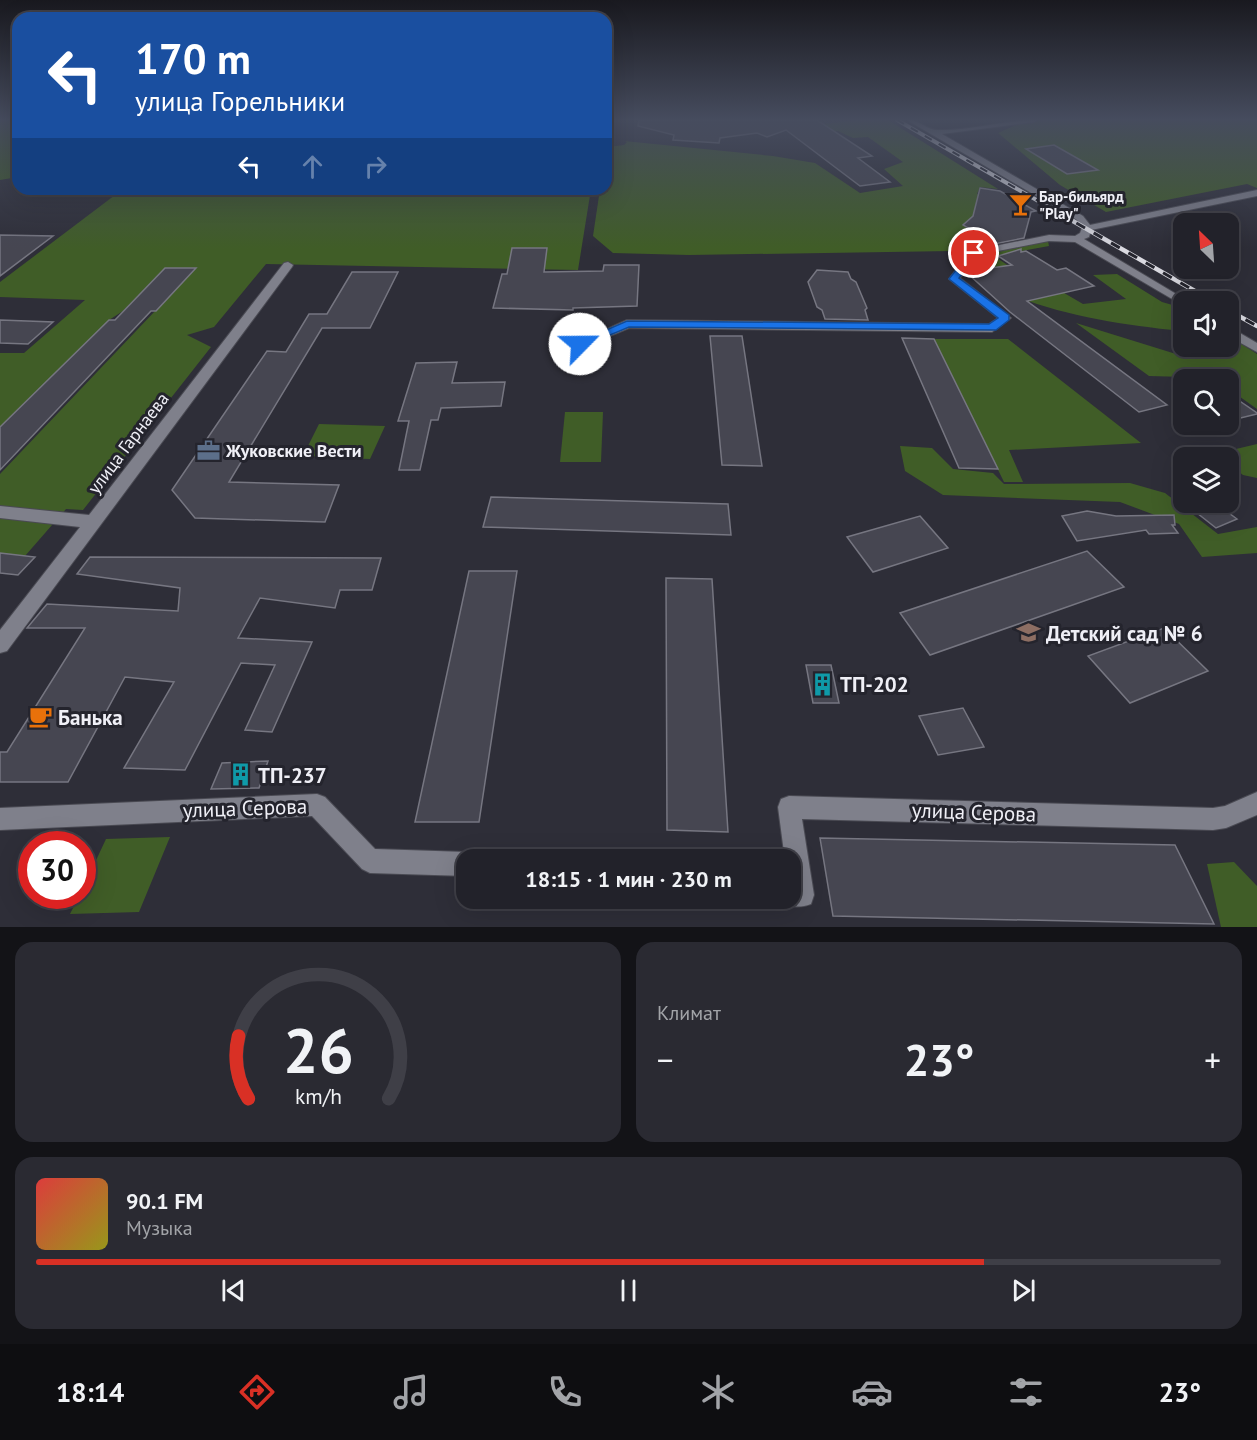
<!DOCTYPE html>
<html lang="ru">
<head>
<meta charset="utf-8">
<style>
	body { margin:0; font-family:"PT Sans",sans-serif; background:#2a2a32; color:#f1f3f6; height:100vh; display:flex; flex-direction:column; font-size:22px; white-space:nowrap }
	* { box-sizing:border-box; margin:0 }
	p { font-size:20px; color:#a2a4a8 }
	.icon { flex:none; width:33px; height:33px; fill:none; stroke:currentColor; stroke-width:2; stroke-linecap:round; stroke-linejoin:round }
	.map { position:relative; height:927px; overflow:hidden }
	.drawer { display:flex; flex-direction:column; gap:15px; padding:15px; background:#131317; flex:1 }
	.drawer>* { flex:none }
	.banner { position:absolute; left:12px; top:12px; width:600px; height:183px; border-radius:18px; box-shadow:0 6px 24px #0002,0 0 0 2px #3f3f47; background:#1a4fa0; color:#fff; overflow:hidden }
	.needle { width:39px; rotate:335deg }
	.buttons { position:absolute; left:1173px; top:213px; display:grid; gap:12px }
	.buttons a { display:grid; place-items:center; width:66px; height:66px; border-radius:12px; background:#22222a; box-shadow:0 6px 24px #0002,0 0 0 2px #3f3f47; font-size:30px }
	.speed { position:absolute; left:18px; top:831px; display:flex; gap:12px; font-size:30px; font-weight:700; text-align:center }
	.speed>* { display:grid; place-content:center; width:78px; height:78px; border-radius:50%; background:#22222a; box-shadow:0 6px 24px #0002,0 0 0 2px #3f3f47; line-height:1 }
	.speed .limit { border:9px solid #d22; background:#fff; color:#111 }
	.pin { position:absolute; display:grid; place-items:center; width:51px; height:51px; color:#fff; margin:-26px; border:3px solid #fff; border-radius:50%; box-shadow:0 2px 6px #0007 }
	.me { position:absolute; width:66px; margin:-33px; rotate:67deg; stroke-linejoin:round; filter:drop-shadow(0 0 4px #0008) }
	.turn { display:flex; align-items:center; gap:21px; height:126px; padding:0 24px; font-size:27px }
	.turn .icon { width:78px; height:78px; stroke-width:2.5 }
	.turn b { display:block; font-size:42px; line-height:51px }
	.lanes { display:flex; align-items:center; height:57px; padding:0 24px; background:#0003; justify-content:center; gap:30px; direction:ltr }
	.lanes .off { opacity:.35 }
	.big { font-size:45px; font-weight:700; line-height:1.1 }
	.drawer .widget { flex:1; display:flex; flex-direction:column; justify-content:center; gap:9px; min-width:0; padding:0 21px; border-radius:18px; background:#2a2a32 }
	.drawer .dial { align-items:center; gap:0 }
	.dial svg { height:156px; overflow:visible; fill:none; stroke:#3f3f47; stroke-width:7; stroke-linecap:round; text-anchor:middle }
	.dial text { fill:#f1f3f6; stroke:none }
	.song { display:flex; align-items:center; gap:18px }
	.cover { width:72px; height:72px; border-radius:9px; background:linear-gradient(135deg,hsl(0 70% 55%),hsl(60 70% 35%)) }
	.played { height:6px; border-radius:3px; background:linear-gradient(90deg,#d93025 80%,#3f3f47 80%) }
	.keys { display:flex; justify-content:space-around; direction:ltr }
	.heat { display:flex; justify-content:space-between; align-items:center; font-size:33px; direction:ltr }
	.drawer .tiles { flex:1; display:grid; gap:15px; grid-template-columns:1fr 1fr }
	.widget:last-child { grid-column:span 2 }
	.trip { position:absolute; left:456px; top:849px; width:345px; height:60px; border-radius:18px; background:#22222a; box-shadow:0 6px 24px #0002,0 0 0 2px #3f3f47; font-weight:700; line-height:60px; text-align:center }
	.menu { display:flex; height:96px; justify-content:space-around; align-items:center; background:#0e0e11; color:#a2a4a8 }
	.menu .icon { width:42px; height:42px }
	.menu .on { color:#d93025 }
	.menu b { font-size:27px; color:#f1f3f6 }
	.map>svg:first-child { display:block }
</style>
</head>
<body>
<div class="map">
<svg width="1257" height="927" viewBox="0 0 1257 927">
	<rect width="100%" height="100%" fill="#2e2e38"/>
	<g fill="#405d27">
		<path d="M0,120H18V177L0,180Z"/>
		<path d="M859,120H888L998,189L980,187L977,194L981,195L967,234L962,236L952,251L689,255L613,253L593,236L600,189H606L607,147L624,145L627,142L624,141L773,156L815,163L860,193L903,186L884,169L903,162L868,137L853,138L838,131L797,137L786,128Z"/>
		<path d="M1027,120H1257V188L1247,184L1106,212L1060,185L998,133Z"/>
		<path d="M123,189H591L578,270L266,264L214,327L187,335L211,347L83,510L66,509L25,556L0,553V474L195,269L165,268L123,311L109,320L0,427V353H24L85,300L0,297V282Z"/>
		<path d="M1048,241L1049,246L994,256L1019,273L1047,283L1083,304L1126,299L1093,275L1117,274L1162,302L1183,308L1184,346H1228L1229,336L1257,354V409L1229,389L1228,380H1190L1185,377L1149,376L1076,323L1176,354L1181,331C1125,325 1070,317 1017,297L1014,285L990,267L970,269L980,255Z"/>
		<path d="M934,339H1008L1141,443L1009,450L1023,482H1004Z"/>
		<path d="M565,412H603L601,462H560Z"/>
		<path d="M319,424L385,426L370,459L303,456Z"/>
		<path d="M1257,444V478L1243,475L1229,464L1228,458L1220,457L1215,454Z"/>
		<path d="M900,446L932,448L953,469L993,473L1004,484L1130,483L1165,493L1218,534L1257,527V553L1202,557L1179,524L1120,502L943,495L905,471Z"/>
		<path d="M170,837L139,912L70,914L79,896H82L83,888L106,839Z"/>
		<path d="M1234,862L1257,886V927H1221L1207,864Z"/>
	</g>
	<g fill="#464651" stroke="#767681" stroke-width="1.5">
		<path d="M639,120H817L872,156L858,158L890,182L860,186L786,130L767,137L757,133L720,138L719,143L673,140L674,135L638,126Z"/>
		<path d="M1054,145L1098,170L1067,174L1026,149Z"/>
		<path d="M980,188L1000,191L1036,211L1031,212L1024,238L994,244L963,225L973,216Z"/>
		<path d="M0,235L53,236L0,276Z"/>
		<path d="M512,248H547L544,272L603,271L604,265H639L637,306L573,308V310L493,308L502,274H507Z"/>
		<path d="M1021,249V252L1026,251L1057,270L1066,268L1094,286L1027,301L1167,405L1139,412L1010,312L967,273L969,271L1012,265L998,256Z"/>
		<path d="M165,268H196L156,311H151L0,470V427L109,320H115Z"/>
		<path d="M817,270L848,272L851,279L856,282L867,308L865,310L868,320L825,319L822,310L817,307L808,282Z"/>
		<path d="M352,272H398L370,328H322L229,482L339,485L325,522L195,518L172,490L267,351L286,352L309,314H327Z"/>
		<path d="M0,320L53,322L28,344L0,343Z"/>
		<path d="M710,336H742L762,466L722,465Z"/>
		<path d="M902,338L934,339L998,469L959,468Z"/>
		<path d="M457,362L452,383L505,382L501,406L441,408L438,420H431L420,470H399L409,421H398L416,363Z"/>
		<path d="M1228,393L1257,413V414L1228,421Z"/>
		<path d="M491,497L728,504L731,535L483,527Z"/>
		<path d="M1183,502H1214L1237,519L1216,528Z"/>
		<path d="M1087,511L1116,516L1174,515L1175,525H1172L1178,533L1149,534L1146,530L1077,541L1062,516Z"/>
		<path d="M920,516L948,548L873,572L847,537Z"/>
		<path d="M1087,551L1124,587L930,655L900,613Z"/>
		<path d="M0,553L35,557L18,575L0,573Z"/>
		<path d="M90,557L381,558L372,590H340L335,608L260,598L238,638L312,642L272,732L245,730L275,665L241,663L185,770L124,768L174,682L125,677L68,782H0V752H7L85,628H27L47,604L178,611L180,588L77,574Z"/>
		<path d="M469,571H517L479,822H415Z"/>
		<path d="M666,578L712,579L728,832L667,830Z"/>
		<path d="M1164,628L1208,671L1130,703L1088,656Z"/>
		<path d="M806,665H831L839,703H813Z"/>
		<path d="M963,708L984,747L938,755L919,716Z"/>
		<path d="M268,761L259,788L211,789L222,763Z"/>
		<path d="M820,838L1175,845L1214,924L833,916Z"/>
	</g>
	<g fill="none" stroke-linecap="round" stroke-linejoin="round">
		<defs>
			<g id="minor">
				<path d="M907,120C919,119 926,130 938,130C971,131 1004,120 1037,120L1034,122L942,134L1083,216L1090,225L1257,190V196L1091,230L1089,237L1084,239L1188,301L1184,302V306L1075,242L1049,241L978,255L960,278L1011,318L992,332L629,328L584,347L580,348L574,344L627,320L989,324L998,318L949,279L970,251L1049,235L1075,236L1080,233L1082,228L1077,220Z"/>
				<path d="M288,262L293,265L292,267L7,651L0,653V630L80,527L0,518V506L89,515L284,263Z"/>
				<path d="M1228,326L1257,343V352L1228,336Z"/>
				<path d="M1257,792V815L1226,828L1213,830L802,819L814,895L811,904C800,908 792,907 781,903L780,898H790V860H785L778,807L781,799L789,796L1213,808L1225,806Z"/>
				<path d="M317,794L325,797L375,849L466,852L474,856L476,860H466V876L370,873L362,869L312,816L0,830V808Z"/>
			</g>
		</defs>
		<use href="#minor" stroke="#4a4a53" stroke-width="2"/>
		<use href="#minor" fill="#7f808b" fill-rule="evenodd"/>
		<defs>
			<path id="rail-far1" d="M897,120L1061,214"/>
			<g id="rail">
				<path d="M1059,213L1214,302"/>
				<path d="M1228,310L1257,326"/>
			</g>
		</defs>
		<use href="#rail-far1" stroke="#dadae1" stroke-width="4"/>
		<use href="#rail" stroke="#dadae1" stroke-width="4.5"/>
		<use href="#rail-far1" stroke="#24242d" stroke-width="2" stroke-dasharray="8" stroke-linecap="butt"/>
		<use href="#rail" stroke="#24242d" stroke-width="3" stroke-dasharray="10" stroke-linecap="butt"/>
	</g>
	<linearGradient id="sky" x2="0" y2="1"><stop stop-color="#19191f"/><stop offset="0.48" stop-color="#464c5e"/><stop offset="1" stop-color="#464c5e" stop-opacity="0"/></linearGradient>
	<rect width="1257" height="249" fill="url(#sky)"/>
	<path fill="#1a73e8" stroke="#114b97" stroke-width="1.5" d="M971,251L979,253L959,278L1009,315V320L996,330L629,327L584,346H576L574,344L627,321L989,324L998,318L949,279Z"/>
	<defs>
		<symbol id="bar-bare" viewBox="-9 -9 18 18"><path d="M-6-5H6L.8 .8V4.5H3.5V6h-7V4.5H-.8V.8Z" fill="#e8710a" stroke="#24242d" stroke-width="2.5" paint-order="stroke"/></symbol>
		<symbol id="office-bare" viewBox="-9 -9 18 18"><path d="M-6-3h4V-5.5h4V-3h4V5H-6ZM-1-4.5V-3h2v-1.5ZM-6 0V1H6V0Z" fill="#5c6f8a" stroke="#24242d" stroke-width="2.5" paint-order="stroke"/></symbol>
		<symbol id="school-bare" viewBox="-9 -9 18 18"><path d="M0-5L7-2L0 1L-7-2ZM-4 1L0 2.5L4 1V4Q0 6-4 4Z" fill="#8d6e63" stroke="#24242d" stroke-width="2.5" paint-order="stroke"/></symbol>
		<symbol id="building-bare" viewBox="-9 -9 18 18"><path d="M-4-6H4V6H1V3H-1V6H-4ZM-2.5-4.3h1.7v1.8h-1.7ZM.8-4.3h1.7v1.8H.8ZM-2.5-1h1.7V.8h-1.7ZM.8-1h1.7V.8H.8Z" fill="#0f9aa8" stroke="#24242d" stroke-width="2.5" paint-order="stroke"/></symbol>
		<symbol id="cafe-bare" viewBox="-9 -9 18 18"><path d="M-5.5-4.5H6V0H3Q3 3.5 0 3.5H-2.5Q-5.5 3.5-5.5 0ZM3-3.2v2h1.7v-2ZM-6 4.5H4V6H-6Z" fill="#e8710a" stroke="#24242d" stroke-width="2.5" paint-order="stroke"/></symbol>
	</defs>
	<g fill-rule="evenodd">
		<use href="#bar-bare" x="1004" y="188" width="33" height="33"/>
		<use href="#office-bare" x="192" y="434" width="33" height="33"/>
		<use href="#school-bare" x="1012" y="616" width="33" height="33"/>
		<use href="#building-bare" x="806" y="668" width="33" height="33"/>
		<use href="#cafe-bare" x="24" y="700" width="33" height="33"/>
		<use href="#building-bare" x="224" y="758" width="33" height="33"/>
	</g>
	<g text-anchor="middle" dominant-baseline="central" stroke-width="6" stroke-linejoin="round" paint-order="stroke">
		<g font-size="15" font-weight="bold" fill="#efeff6" stroke="#24242d" text-anchor="start">
			<text x="1039" y="196">Бар-бильярд<tspan x="1039" dy="17">"Play"</tspan></text>
		</g>
		<g font-size="18" fill="#efeff6" stroke="#24242d">
			<text transform="translate(128 443) rotate(-53)">улица Гарнаева</text>
		</g>
		<g font-size="18" font-weight="bold" fill="#efeff6" stroke="#24242d" text-anchor="start">
			<text x="226" y="450">Жуковские Вести</text>
		</g>
		<g font-size="21" font-weight="bold" fill="#efeff6" stroke="#24242d" text-anchor="start">
			<text x="1046" y="633">Детский сад № 6</text>
			<text x="840" y="684">ТП-202</text>
			<text x="58" y="717">Банька</text>
			<text x="258" y="775">ТП-237</text>
		</g>
		<g font-size="21" fill="#efeff6" stroke="#24242d">
			<text transform="translate(245 808) rotate(-2)">улица Серова</text>
			<text transform="translate(974 812) rotate(2)">улица Серова</text>
		</g>
	</g>
</svg>
<div class="buttons">
<a><svg class="needle" viewBox="-14 -14 28 28"><path d="M0-13l5 13h-10z" fill="#e53935"/><path d="M0 13l5-13h-10z" fill="#a2a4a8"/></svg></a>
<a><svg class="icon" aria-label="sound" viewBox="0 0 24 24"><path d="M4 9h4l5-4v14l-5-4H4zM17 9q2 3 0 6"/></svg></a>
<a><svg class="icon" aria-label="search" viewBox="0 0 24 24"><circle cx="10" cy="10" r="6"/><path d="M15 15l6 6"/></svg></a>
<a><svg class="icon" aria-label="layers" viewBox="0 0 24 24"><path d="M12 4l9 5-9 5-9-5zM3 14l9 5 9-5"/></svg></a>
</div>
<div class="speed"><div class="limit">30</div></div>
<div class="pin" style="left:974px;top:253px;background:#d93025"><svg class="icon" aria-label="arrive" viewBox="0 0 24 24"><path d="M6 21V4h12l-3 4 3 4H6"/></svg></div>
<svg class="me" style="left:580px;top:344px" viewBox="-20 -20 40 40"><circle r="19" fill="#fff"/><path d="M0-13L10 11 0 6-10 11z" fill="#1a73e8"/></svg>
<div class="trip">18:15 · 1 мин · 230 m</div>
<div class="banner">
<div class="turn"><svg class="icon" aria-label="left" viewBox="0 0 24 24"><path d="M17 20v-9H6M10 6l-5 5 5 5"/></svg><div><b>170 m</b>улица Горельники</div></div>
<div class="lanes"><svg class="icon" aria-label="left" viewBox="0 0 24 24"><path d="M17 20v-9H6M10 6l-5 5 5 5"/></svg><svg class="icon off" aria-label="ahead" viewBox="0 0 24 24"><path d="M12 20V5M6 11l6-6 6 6"/></svg><svg class="icon off" aria-label="right" viewBox="0 0 24 24"><path d="M7 20v-9h11M14 6l5 5-5 5"/></svg></div>
</div>
</div>
<section class="drawer">
<div class="tiles">
<div class="widget dial"><svg viewBox="0 0 100 80">
<path d="M14 69A42 42 0 1 1 86 69"/>
<path d="M14 69A42 42 0 0 1 9 37" stroke="#d93025"/>
<text x="50" y="56" font-size="32" font-weight="700">26</text>
<text x="50" y="72" font-size="11">km/h</text>
</svg></div>
<div class="widget"><p>Климат</p>
<div class="heat"><a>−</a><b class="big">23°</b><a>+</a></div>
</div>
<div class="widget">
<div class="song"><i class="cover"></i><div><b>90.1 FM</b><p>Музыка</p></div></div>
<div class="played"></div>
<div class="keys"><svg class="icon" aria-label="previous" viewBox="0 0 24 24"><path d="M18 5L8 12l10 7zM5 5v14"/></svg><svg class="icon" aria-label="pause" viewBox="0 0 24 24"><path d="M8 5v14M16 5v14"/></svg><svg class="icon" aria-label="next" viewBox="0 0 24 24"><path d="M6 5l10 7-10 7zM19 5v14"/></svg></div>
</div>
</div>
</section>
<nav class="menu">
<b>18:14</b>
<svg class="icon on" aria-label="directions" viewBox="0 0 24 24"><path d="M12 3l9 9-9 9-9-9zM9 14v-3h6M13 9l2 2-2 2"/></svg>
<svg class="icon" aria-label="music" viewBox="0 0 24 24"><path d="M9 18V5l10-2v13"/><circle cx="6" cy="18" r="3"/><circle cx="16" cy="16" r="3"/></svg>
<svg class="icon" aria-label="phone" viewBox="0 0 24 24"><path d="M5 4h4l2 5-3 2q2 4 5 5l2-3 5 2v4C11 20 4 13 5 4z"/></svg>
<svg class="icon" aria-label="climate" viewBox="0 0 24 24"><path d="M12 3v18M4 7l16 10M4 17L20 7"/></svg>
<svg class="icon" aria-label="car" viewBox="0 0 24 24"><path d="M5 17H2v-5l4-1 3-4h7l3 4 3 1v5h-3M9 17h6M6 11h13"/><circle cx="7" cy="17" r="2"/><circle cx="17" cy="17" r="2"/></svg>
<svg class="icon" aria-label="filters" viewBox="0 0 24 24"><path d="M4 7h16M4 17h16"/><circle cx="9" cy="7" r="2"/><circle cx="15" cy="17" r="2"/></svg>
<b>23°</b>
</nav>
</body>
</html>
